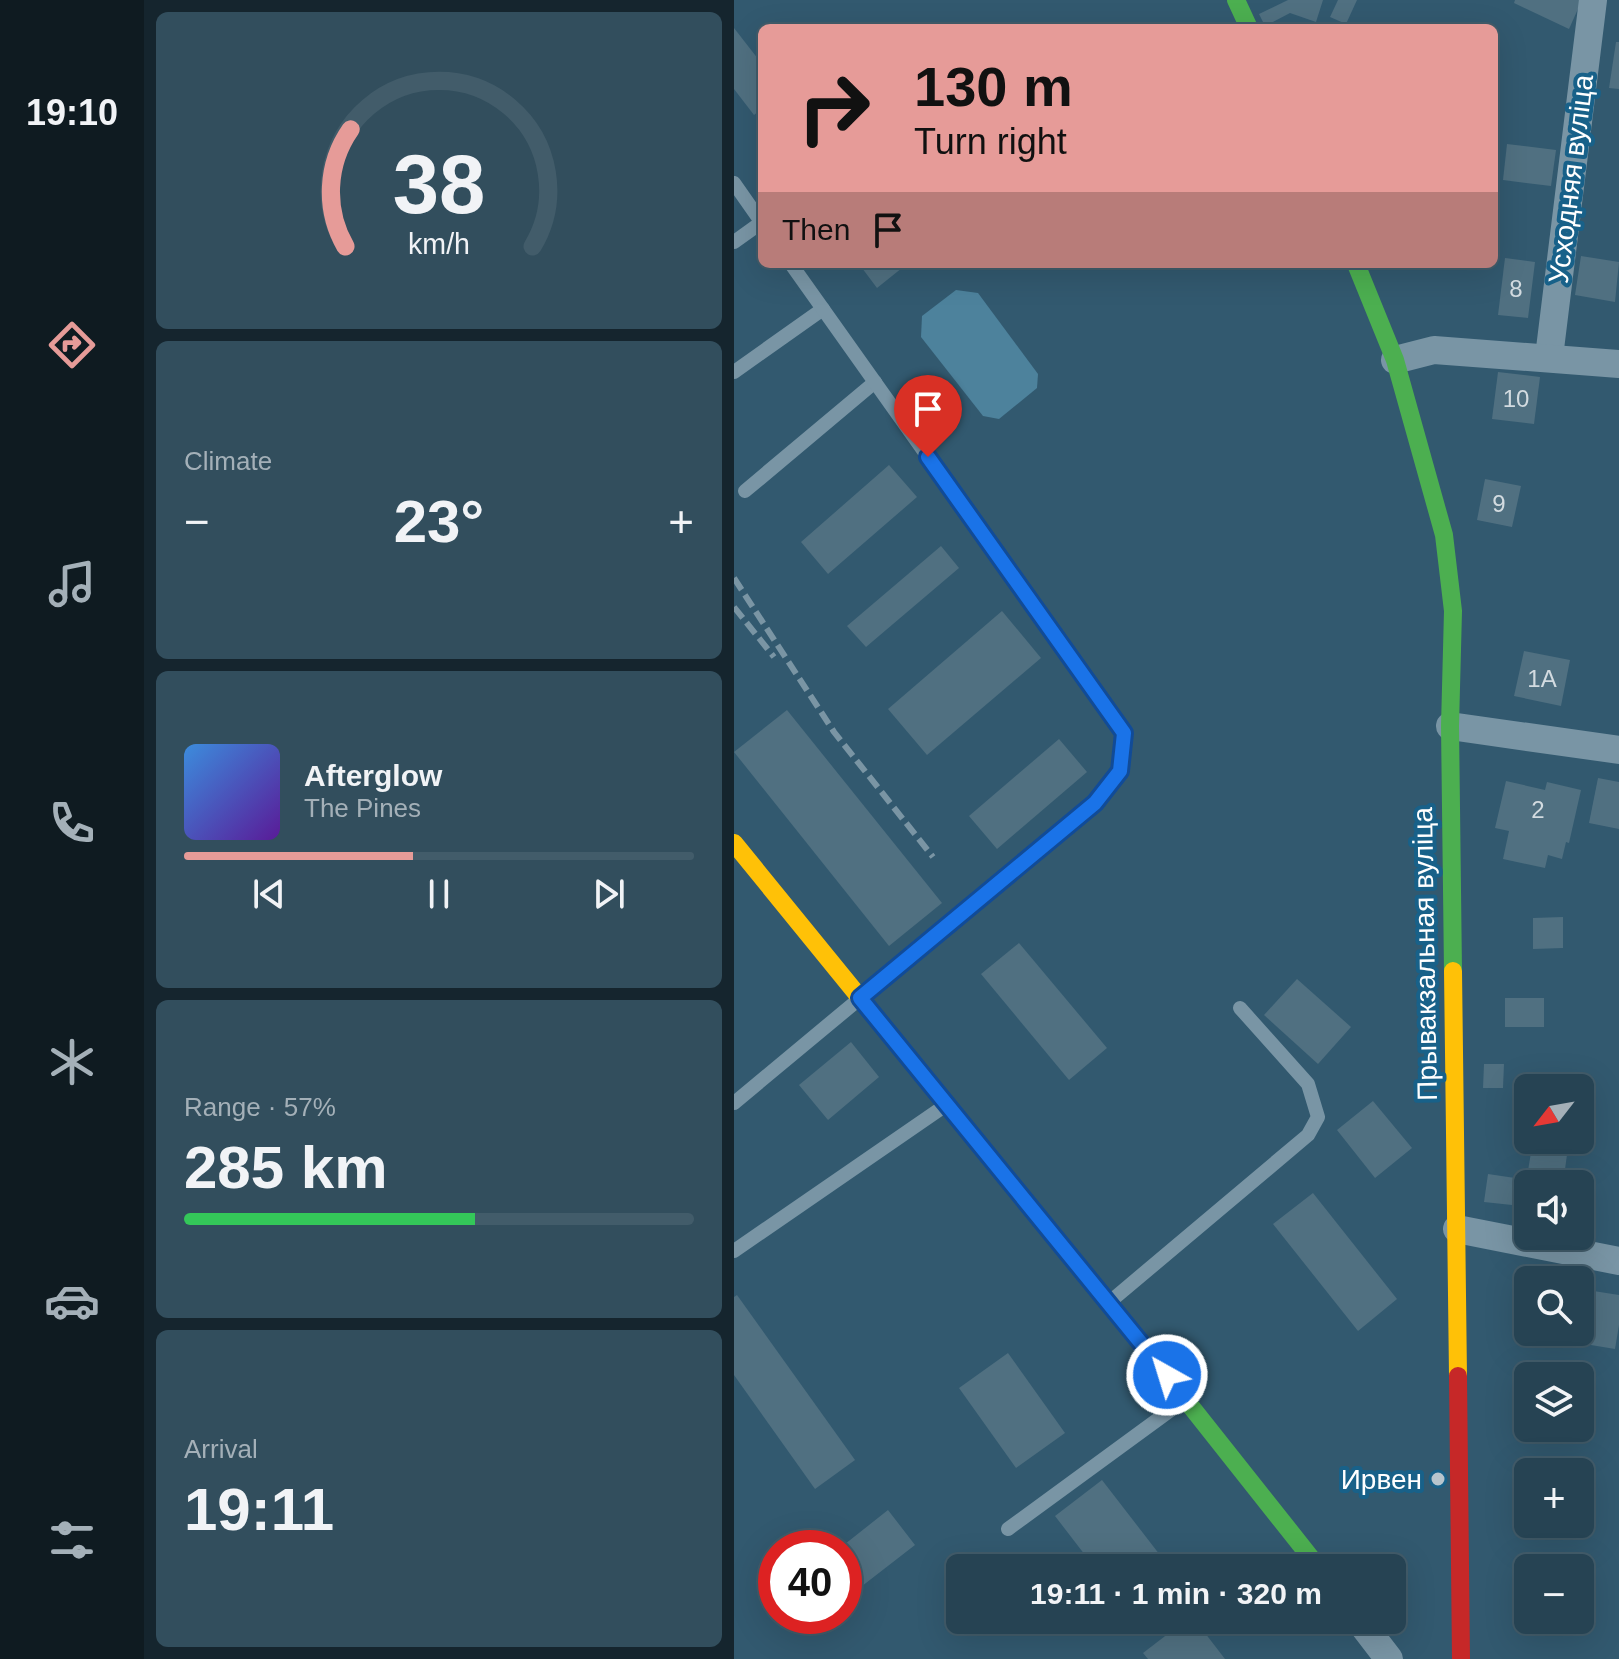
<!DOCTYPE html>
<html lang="en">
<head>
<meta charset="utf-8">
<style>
	body { margin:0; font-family:Helvetica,sans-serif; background:#324e5d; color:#f1f3f6; height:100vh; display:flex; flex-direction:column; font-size:30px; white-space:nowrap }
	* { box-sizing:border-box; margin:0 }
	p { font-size:26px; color:#a4b0b8 }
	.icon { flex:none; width:44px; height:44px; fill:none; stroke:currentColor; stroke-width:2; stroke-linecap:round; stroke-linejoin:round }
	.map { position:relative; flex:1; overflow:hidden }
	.details { display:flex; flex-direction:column; gap:12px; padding:12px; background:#15252e; width:590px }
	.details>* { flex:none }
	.guide { position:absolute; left:24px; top:24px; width:740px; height:244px; border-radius:12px; box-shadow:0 8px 32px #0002,0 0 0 2px #425c6a; background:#e69b98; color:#111; overflow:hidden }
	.needle { width:52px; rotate:239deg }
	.fabs { position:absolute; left:780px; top:1074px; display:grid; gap:16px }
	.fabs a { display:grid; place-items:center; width:80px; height:80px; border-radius:12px; background:#264353; box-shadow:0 8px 32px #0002,0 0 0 2px #425c6a; font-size:40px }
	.speed { position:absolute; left:24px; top:1530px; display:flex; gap:16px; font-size:40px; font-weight:700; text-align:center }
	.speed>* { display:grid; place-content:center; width:104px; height:104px; border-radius:50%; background:#264353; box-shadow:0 8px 32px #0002,0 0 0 2px #425c6a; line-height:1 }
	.speed .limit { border:12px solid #d22; background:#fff; color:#111 }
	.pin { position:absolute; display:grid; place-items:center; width:68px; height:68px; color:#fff; margin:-82px -34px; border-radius:50% 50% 50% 0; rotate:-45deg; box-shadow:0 0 8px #0007 }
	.pin .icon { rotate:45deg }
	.me { position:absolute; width:88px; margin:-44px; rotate:321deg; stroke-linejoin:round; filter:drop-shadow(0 0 6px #0008) }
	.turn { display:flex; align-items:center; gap:28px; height:168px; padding:0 24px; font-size:36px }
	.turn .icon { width:104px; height:104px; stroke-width:2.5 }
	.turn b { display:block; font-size:56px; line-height:68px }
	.then { display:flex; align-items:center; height:76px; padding:0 24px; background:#0003; gap:16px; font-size:30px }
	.big { font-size:60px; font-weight:800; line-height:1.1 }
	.details .tile { flex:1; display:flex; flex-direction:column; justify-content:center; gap:12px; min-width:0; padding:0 28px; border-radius:12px; background:#324e5d }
	.details .dial { align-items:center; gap:0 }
	.dial svg { height:208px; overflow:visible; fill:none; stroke:#425c6a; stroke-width:7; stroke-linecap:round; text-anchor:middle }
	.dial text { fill:#f1f3f6; stroke:none }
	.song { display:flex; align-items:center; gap:24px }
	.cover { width:96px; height:96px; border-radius:12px; background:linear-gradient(135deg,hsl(210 70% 55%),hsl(270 70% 35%)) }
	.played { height:8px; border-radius:4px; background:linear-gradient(90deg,#e69b98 45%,#425c6a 45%) }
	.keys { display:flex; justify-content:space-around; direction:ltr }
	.heat { display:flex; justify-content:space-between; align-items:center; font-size:44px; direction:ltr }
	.charge { height:12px; border-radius:6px; background:linear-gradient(90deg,#34c759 57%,#425c6a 0) }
	.trip { position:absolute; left:212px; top:1554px; width:460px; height:80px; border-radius:12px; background:#264353; box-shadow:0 8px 32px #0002,0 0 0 2px #425c6a; font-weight:800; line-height:80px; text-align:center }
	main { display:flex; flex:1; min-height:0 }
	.tabs { display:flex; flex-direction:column; width:144px; justify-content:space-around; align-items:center; background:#0f1b21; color:#a4b0b8 }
	.tabs .icon { width:56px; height:56px }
	.tabs .active { color:#e69b98 }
	.tabs b { font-size:36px; color:#f1f3f6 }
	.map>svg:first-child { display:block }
</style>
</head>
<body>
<main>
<nav class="tabs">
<b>19:10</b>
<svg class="icon active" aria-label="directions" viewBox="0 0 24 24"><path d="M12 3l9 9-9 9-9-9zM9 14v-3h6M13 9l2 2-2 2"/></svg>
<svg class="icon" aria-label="music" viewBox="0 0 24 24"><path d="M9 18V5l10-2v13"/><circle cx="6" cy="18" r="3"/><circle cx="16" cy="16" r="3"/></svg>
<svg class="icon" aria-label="phone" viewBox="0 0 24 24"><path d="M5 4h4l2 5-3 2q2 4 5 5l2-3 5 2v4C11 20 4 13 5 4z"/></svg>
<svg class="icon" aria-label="climate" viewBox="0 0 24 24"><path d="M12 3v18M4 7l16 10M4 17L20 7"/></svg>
<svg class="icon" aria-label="car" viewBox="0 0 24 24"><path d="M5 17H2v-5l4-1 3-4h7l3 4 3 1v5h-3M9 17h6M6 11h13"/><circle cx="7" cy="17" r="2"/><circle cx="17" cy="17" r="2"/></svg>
<svg class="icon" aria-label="filters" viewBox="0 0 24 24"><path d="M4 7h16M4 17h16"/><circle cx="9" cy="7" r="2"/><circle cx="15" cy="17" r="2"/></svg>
</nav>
<section class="details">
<div class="tile dial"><svg viewBox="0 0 100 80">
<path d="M14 69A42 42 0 1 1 86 69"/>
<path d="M14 69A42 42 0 0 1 16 24" stroke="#e69b98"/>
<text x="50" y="56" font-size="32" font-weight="700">38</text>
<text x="50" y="72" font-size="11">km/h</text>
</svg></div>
<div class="tile"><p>Climate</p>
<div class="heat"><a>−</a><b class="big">23°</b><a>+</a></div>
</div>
<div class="tile">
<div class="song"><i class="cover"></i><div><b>Afterglow</b><p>The Pines</p></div></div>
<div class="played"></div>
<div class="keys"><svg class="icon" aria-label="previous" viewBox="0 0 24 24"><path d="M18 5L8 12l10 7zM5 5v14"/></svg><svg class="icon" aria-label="pause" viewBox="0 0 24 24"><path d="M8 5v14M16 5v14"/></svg><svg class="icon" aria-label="next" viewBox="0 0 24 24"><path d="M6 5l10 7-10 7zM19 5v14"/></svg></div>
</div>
<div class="tile"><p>Range · 57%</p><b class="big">285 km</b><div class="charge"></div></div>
<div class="tile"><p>Arrival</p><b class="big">19:11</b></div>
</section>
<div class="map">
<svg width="885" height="1659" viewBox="0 0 885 1659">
	<rect width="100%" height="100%" fill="#32596f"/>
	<path fill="#4d829c" d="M222,290L244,293L304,374L303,388L265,419L249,416L187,337L188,316Z"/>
	<g fill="#507081">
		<path d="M554,0H589L582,22L556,13L531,26L525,14Z"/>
		<path d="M604,0H623L612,24L596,17Z"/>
		<path d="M781,0H848L835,29L780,3Z"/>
		<path d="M0,28L28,64V109L20,115L0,89Z"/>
		<path d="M882,42H885V89L875,88Z"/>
		<path d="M773,144L822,150L817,186L769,180Z"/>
		<path d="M847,256L885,262L881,302L841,295Z"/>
		<path d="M771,258L801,262L794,318L764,315Z"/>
		<path d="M125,264H173L143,288Z"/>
		<path d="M764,372L806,377L800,424L758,419Z"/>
		<path d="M155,465L183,497L94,574L67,542Z"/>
		<path d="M751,479L787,486L778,527L743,520Z"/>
		<path d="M207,546L225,568L132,647L113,626Z"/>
		<path d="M268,611L307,658L193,755L154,709Z"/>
		<path d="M790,651L836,660L827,706L780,696Z"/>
		<path d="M53,710L208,903L155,946L0,752Z"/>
		<path d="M325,739L353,772L263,849L235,816Z"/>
		<path d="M864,778L885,782V829L855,823Z"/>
		<path d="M772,781L811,790L813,782L847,790L835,843L832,842L828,859L814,855L811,868L769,859L775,831L761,828Z"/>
		<path d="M829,917V948L799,949V918Z"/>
		<path d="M285,943L373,1048L335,1080L247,974Z"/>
		<path d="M563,979L617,1027L584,1064L530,1015Z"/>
		<rect x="771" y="998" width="39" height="29"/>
		<path d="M117,1042L145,1077L94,1120L65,1085Z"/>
		<path d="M750,1064H770L769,1088H749Z"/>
		<path d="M639,1101L678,1148L641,1178L603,1130Z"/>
		<path d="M799,1140H835L829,1184L792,1183Z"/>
		<path d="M754,1174L781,1178L778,1205L750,1202Z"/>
		<path d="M579,1193L663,1299L624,1331L539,1224Z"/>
		<path d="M853,1290L885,1295V1325L881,1349L845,1343Z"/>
		<path d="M3,1295L121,1460L81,1489L0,1375V1297Z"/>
		<path d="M274,1353L331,1433L282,1468L225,1388Z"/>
		<path d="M368,1480L436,1568H361L321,1516Z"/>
		<path d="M154,1510L181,1545L110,1600V1548H106Z"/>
		<path d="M452,1620H461L491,1659H414L409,1653Z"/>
	</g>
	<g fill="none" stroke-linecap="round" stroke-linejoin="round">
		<g stroke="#7995a5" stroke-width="14">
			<path d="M0,183L28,223"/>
			<path d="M0,242L28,222"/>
			<path d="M0,372L89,309"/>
			<path d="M11,491L141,382"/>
			<path d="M0,1103L361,803L386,771L390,733L57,264"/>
			<path d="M0,1251L212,1105"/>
			<path d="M378,1300L574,1135L584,1117L574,1084L506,1008"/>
			<path d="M274,1529L449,1401"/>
		</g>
		<g stroke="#7995a5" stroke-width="28">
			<path d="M815,357L859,0"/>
			<path d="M661,360L700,350L885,364"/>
			<path d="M716,726L885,750"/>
			<path d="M723,1229L885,1261"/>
			<path d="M625,1620L655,1659"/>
		</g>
		<g stroke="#4caf50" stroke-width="18">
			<path d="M502,0L515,28"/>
			<path d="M622,264L661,360L710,535L719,611L716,726L719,971"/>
			<path d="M398,1332L585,1568"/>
		</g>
		<g stroke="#ffc107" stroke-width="18">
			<path d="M0,843L398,1332"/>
			<path d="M719,971L724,1376"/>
		</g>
		<path stroke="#c62828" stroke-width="18" d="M724,1376L727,1659"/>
		<g stroke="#7a95a4" stroke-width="6" stroke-dasharray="14 6" stroke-linecap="butt">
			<path d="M0,578L100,732L199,857"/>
			<path d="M0,607L40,657"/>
		</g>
	</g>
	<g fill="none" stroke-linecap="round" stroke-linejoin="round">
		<defs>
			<path id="route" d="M194,457L390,733L386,771L361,803L126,998L433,1375"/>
		</defs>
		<use href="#route" stroke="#114b97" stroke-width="20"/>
		<use href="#route" stroke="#1a73e8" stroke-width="14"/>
	</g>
	<circle fill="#b7c5cd" stroke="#186189" stroke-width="3" cx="704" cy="1479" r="8"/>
	<g text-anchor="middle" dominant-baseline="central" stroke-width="8" stroke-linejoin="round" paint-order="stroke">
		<g font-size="24" fill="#d3dbe0">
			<text x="782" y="288">8</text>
			<text x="782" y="398">10</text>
			<text x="765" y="503">9</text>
			<text x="808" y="678">1А</text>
			<text x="804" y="809">2</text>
		</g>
		<g font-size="28" fill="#fff" stroke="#186189">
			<text transform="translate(837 179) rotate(-83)">Усходняя вуліца</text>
			<text transform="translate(691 954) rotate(-91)">Прывакзальная вуліца</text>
		</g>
		<g font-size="28" fill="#fff" stroke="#186189" text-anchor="end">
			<text x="688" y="1479">Ирвен</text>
		</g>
	</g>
</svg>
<div class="fabs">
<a><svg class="needle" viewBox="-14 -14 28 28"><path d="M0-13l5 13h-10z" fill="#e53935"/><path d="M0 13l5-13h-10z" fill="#a4b0b8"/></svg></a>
<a><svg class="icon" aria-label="sound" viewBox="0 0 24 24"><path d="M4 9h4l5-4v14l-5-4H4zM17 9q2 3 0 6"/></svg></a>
<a><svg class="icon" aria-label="search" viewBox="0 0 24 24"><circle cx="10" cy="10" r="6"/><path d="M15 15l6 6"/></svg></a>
<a><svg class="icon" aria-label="layers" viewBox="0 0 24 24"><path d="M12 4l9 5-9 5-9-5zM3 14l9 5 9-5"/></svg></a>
<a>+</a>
<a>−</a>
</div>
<div class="speed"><div class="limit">40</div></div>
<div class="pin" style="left:194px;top:457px;background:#d93025"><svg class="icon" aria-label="arrive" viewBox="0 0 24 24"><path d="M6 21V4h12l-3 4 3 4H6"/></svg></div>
<svg class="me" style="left:433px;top:1375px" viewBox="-20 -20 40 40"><circle r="17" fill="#1a73e8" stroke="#fff" stroke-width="3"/><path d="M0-11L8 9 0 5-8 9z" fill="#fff"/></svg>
<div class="trip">19:11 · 1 min · 320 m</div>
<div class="guide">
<div class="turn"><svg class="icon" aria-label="right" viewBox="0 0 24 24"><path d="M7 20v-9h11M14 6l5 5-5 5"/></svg><div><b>130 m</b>Turn right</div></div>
<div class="then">Then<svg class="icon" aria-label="arrive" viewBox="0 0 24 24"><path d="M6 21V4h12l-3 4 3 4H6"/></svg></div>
</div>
</div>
</main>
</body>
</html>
